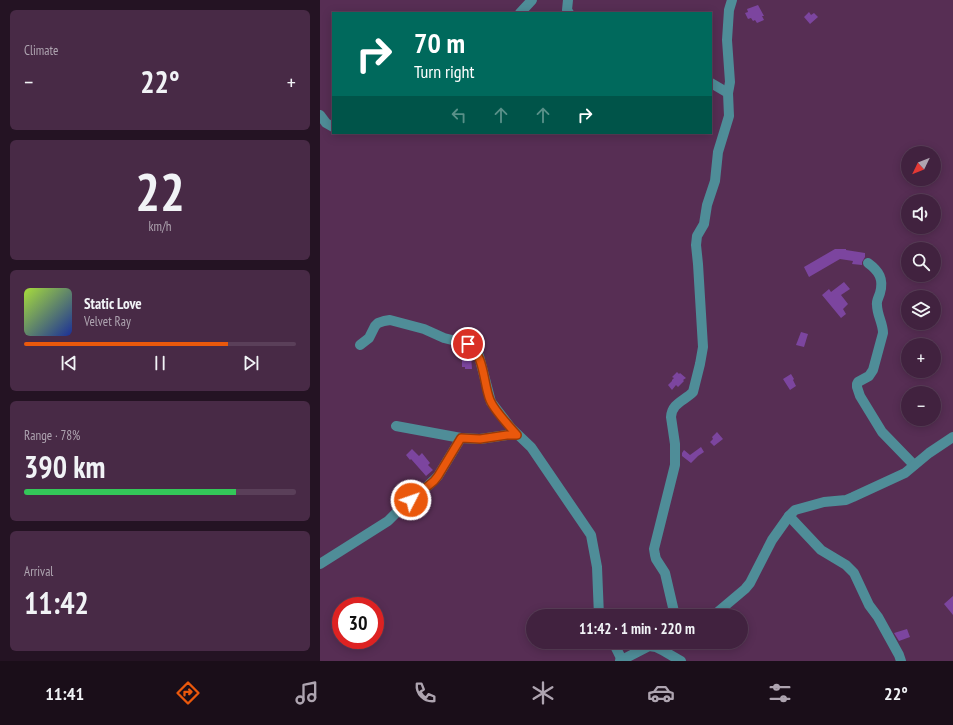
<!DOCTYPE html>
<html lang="en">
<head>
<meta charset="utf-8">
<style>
	body { margin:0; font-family:"PT Sans Narrow",sans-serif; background:#482a46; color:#f1f3f6; height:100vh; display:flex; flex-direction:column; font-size:15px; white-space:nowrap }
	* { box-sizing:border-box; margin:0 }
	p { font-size:13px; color:#aea4b0 }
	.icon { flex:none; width:22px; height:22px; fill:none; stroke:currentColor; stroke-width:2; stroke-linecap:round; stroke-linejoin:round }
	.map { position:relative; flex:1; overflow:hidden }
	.drawer { display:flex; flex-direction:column; gap:10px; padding:10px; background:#241323; width:320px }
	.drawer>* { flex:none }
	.hud { position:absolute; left:12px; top:12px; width:380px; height:122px; border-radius:0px; box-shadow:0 2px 10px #0003,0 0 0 1px #5a3f59; background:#00695c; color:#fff; overflow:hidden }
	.needle { width:26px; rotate:227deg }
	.controls { position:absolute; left:581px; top:146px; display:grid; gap:8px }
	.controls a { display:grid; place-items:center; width:40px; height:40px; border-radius:50%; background:#41223f; box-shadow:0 2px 10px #0003,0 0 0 1px #5a3f59; font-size:20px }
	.speed { position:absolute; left:12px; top:597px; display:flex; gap:8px; font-size:20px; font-weight:700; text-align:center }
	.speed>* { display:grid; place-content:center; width:52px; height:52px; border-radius:50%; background:#41223f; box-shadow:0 2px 10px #0003,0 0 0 1px #5a3f59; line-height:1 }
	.speed .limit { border:6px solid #d22; background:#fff; color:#111 }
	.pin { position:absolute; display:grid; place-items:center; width:34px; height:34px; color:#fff; margin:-17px; border:2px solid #fff; border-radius:50%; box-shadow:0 1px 4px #0007 }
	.me { position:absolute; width:44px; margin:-22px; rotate:49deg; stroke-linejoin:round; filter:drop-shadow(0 0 3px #0008) }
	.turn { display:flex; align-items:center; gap:14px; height:84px; padding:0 16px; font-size:18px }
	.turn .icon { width:52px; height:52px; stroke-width:2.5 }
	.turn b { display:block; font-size:28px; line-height:34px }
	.lanes { display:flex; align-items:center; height:38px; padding:0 16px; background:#0003; justify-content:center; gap:20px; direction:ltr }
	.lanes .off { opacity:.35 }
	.big { font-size:30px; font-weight:700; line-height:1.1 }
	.drawer .card { flex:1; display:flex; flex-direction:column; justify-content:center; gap:6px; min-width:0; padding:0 14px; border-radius:6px; background:#482a46 }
	.drawer .dial { align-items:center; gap:0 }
	.dial b { font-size:52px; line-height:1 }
	.song { display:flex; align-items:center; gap:12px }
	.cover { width:48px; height:48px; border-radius:6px; background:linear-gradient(135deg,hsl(80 70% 55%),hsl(230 70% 35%)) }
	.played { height:4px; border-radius:2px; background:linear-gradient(90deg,#ea580c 75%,#5a3f59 75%) }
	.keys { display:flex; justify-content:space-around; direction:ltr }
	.heat { display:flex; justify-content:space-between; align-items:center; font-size:22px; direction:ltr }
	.charge { height:6px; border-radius:3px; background:linear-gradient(90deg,#34c759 78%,#5a3f59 0) }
	.trip { position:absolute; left:206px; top:609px; width:222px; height:40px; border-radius:20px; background:#41223f; box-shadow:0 2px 10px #0003,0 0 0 1px #5a3f59; font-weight:700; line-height:40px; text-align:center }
	.tabs { display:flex; height:64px; justify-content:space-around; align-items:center; background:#1a0e19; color:#aea4b0 }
	.tabs .icon { width:28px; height:28px }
	.tabs .active { color:#ea580c }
	.tabs b { font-size:18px; color:#f1f3f6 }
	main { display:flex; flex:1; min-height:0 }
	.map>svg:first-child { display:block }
</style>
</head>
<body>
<main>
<section class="drawer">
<div class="card"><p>Climate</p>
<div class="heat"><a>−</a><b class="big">22°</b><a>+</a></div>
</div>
<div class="card dial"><b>22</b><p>km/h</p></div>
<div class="card">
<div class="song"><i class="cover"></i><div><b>Static Love</b><p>Velvet Ray</p></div></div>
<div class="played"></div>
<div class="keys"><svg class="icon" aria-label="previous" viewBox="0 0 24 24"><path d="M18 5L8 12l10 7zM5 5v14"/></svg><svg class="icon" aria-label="pause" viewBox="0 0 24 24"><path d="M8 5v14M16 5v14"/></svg><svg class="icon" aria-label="next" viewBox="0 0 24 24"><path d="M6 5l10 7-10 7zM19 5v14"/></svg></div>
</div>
<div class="card"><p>Range · 78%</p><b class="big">390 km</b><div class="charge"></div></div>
<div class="card"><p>Arrival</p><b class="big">11:42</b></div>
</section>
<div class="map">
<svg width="633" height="661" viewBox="0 0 633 661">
	<rect width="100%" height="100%" fill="#572e54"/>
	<g fill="#7c459f">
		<path d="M438,5L444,16H442L444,20L437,23L435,20L433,21L431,18L428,19L425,13L428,12L427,9Z"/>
		<path d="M489,12L491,15L494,13L498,17L490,24L484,17Z"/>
		<path d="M515,249H526V250L545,253V257L542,262V265L532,264L533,261L520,259L489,277L484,267Z"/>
		<path d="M524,282L530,289L521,295L528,304L523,309L526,314L521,318L502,295L509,289L511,292Z"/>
		<path d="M481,332L488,334L484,347L476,345Z"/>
		<path d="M151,356L152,369H145V367H142V357Z"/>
		<path d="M357,372L359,374L360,373L366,378L363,380L364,381L358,387L356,385L352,390L348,385L352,381V380L354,378L352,377Z"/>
		<path d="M471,374L474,379L473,380L476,386L470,390L463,379Z"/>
		<path d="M397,432L403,439L394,446L390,442L393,439L392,437Z"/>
		<path d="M381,447L384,452L378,456L371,463L362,456V453L364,450L370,455Z"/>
		<path d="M92,449L99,456L102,453L110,463L108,465L113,470L106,476L91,459L90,460L86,455Z"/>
		<path d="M633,596V615L624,604Z"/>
		<path d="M587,629L590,637L579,641L574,633Z"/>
	</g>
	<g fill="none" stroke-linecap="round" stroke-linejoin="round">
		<g stroke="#4f8d98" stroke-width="10">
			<path d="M248,0L247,10L249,13"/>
			<path d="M200,13L212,0"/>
			<path d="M391,83L408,93"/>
			<path d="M0,115L6,123L13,127"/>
			<path d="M548,263C559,271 564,279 560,293C559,297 556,301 557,305C557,315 563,323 563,333L553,370L549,376L538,382L537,384V387L540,396L562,432L594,465"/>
			<path d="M40,345L49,338L55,326L58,323L64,321L70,320L104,329L124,338L148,344L155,349L159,356L171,402L191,428L211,447L271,535L277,567L279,616"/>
			<path d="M76,426L141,438L160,439L187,435H197"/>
			<path d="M469,516L501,550L526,565L534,573L549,605L558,617L579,655L581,661"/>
			<path d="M0,564L68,521L79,510L97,496L113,481L118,476L141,438"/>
			<path d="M355,616L345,573L336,559L335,555L334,549L355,465V444L351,417C352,403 364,401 373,392L380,364L383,347L378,264L376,245L377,236L384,224L387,205L395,181L398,152L409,116L408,93L410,82L407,40L409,10L412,0"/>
			<path d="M393,616L425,589L430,583L452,540L469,516L475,510L504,502L526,500L533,497L585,473L609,453L633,437"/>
			<path d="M293,642L300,656L301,660"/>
			<path d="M300,661L329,646L336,647L342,650L361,661"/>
		</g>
	</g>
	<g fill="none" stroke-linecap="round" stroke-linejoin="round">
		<defs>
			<path id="route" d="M91,500L114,481L118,476L141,438L160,439L187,435H197C190,427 174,410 170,400C163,383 165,355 148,344"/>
		</defs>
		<use href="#route" stroke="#983908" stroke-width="10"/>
		<use href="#route" stroke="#ea580c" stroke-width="7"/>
	</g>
</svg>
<div class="controls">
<a><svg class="needle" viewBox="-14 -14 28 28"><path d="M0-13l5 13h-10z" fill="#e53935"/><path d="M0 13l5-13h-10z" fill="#aea4b0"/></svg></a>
<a><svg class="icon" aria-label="sound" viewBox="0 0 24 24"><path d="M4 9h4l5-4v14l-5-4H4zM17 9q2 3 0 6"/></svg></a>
<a><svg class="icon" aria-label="search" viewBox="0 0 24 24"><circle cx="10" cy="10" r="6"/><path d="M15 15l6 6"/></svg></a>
<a><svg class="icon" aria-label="layers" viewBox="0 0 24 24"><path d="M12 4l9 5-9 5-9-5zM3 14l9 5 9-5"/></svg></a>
<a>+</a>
<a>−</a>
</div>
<div class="speed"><div class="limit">30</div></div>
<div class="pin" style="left:148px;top:344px;background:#d93025"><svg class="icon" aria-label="arrive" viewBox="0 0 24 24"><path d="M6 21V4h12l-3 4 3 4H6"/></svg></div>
<svg class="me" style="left:91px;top:500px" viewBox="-20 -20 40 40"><circle r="17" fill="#ea580c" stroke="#fff" stroke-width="3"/><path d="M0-11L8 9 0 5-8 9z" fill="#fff"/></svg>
<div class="trip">11:42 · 1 min · 220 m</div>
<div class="hud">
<div class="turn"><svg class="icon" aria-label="right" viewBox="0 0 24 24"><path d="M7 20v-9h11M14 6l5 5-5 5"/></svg><div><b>70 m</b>Turn right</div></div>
<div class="lanes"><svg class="icon off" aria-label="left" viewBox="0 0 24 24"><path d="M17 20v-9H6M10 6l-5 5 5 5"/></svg><svg class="icon off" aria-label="ahead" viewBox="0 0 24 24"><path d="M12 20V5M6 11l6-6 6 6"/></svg><svg class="icon off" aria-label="ahead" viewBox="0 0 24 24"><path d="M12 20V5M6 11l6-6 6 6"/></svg><svg class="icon" aria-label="right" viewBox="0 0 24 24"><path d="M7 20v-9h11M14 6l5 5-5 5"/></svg></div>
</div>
</div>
</main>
<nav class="tabs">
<b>11:41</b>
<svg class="icon active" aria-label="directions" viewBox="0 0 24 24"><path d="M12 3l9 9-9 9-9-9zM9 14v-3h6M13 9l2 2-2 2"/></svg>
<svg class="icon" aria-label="music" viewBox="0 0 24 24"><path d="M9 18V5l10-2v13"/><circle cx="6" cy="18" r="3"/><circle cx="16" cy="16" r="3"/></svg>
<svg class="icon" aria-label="phone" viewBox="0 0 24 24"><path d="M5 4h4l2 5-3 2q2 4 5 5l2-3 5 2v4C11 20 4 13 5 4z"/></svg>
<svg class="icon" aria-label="climate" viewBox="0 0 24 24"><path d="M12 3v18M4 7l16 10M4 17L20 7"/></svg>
<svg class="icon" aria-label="car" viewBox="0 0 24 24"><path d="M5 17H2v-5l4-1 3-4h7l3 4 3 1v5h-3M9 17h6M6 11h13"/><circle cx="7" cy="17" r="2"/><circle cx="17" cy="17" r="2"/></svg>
<svg class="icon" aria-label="filters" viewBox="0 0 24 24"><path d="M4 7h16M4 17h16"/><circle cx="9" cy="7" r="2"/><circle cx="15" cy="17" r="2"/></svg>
<b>22°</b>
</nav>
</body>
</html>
